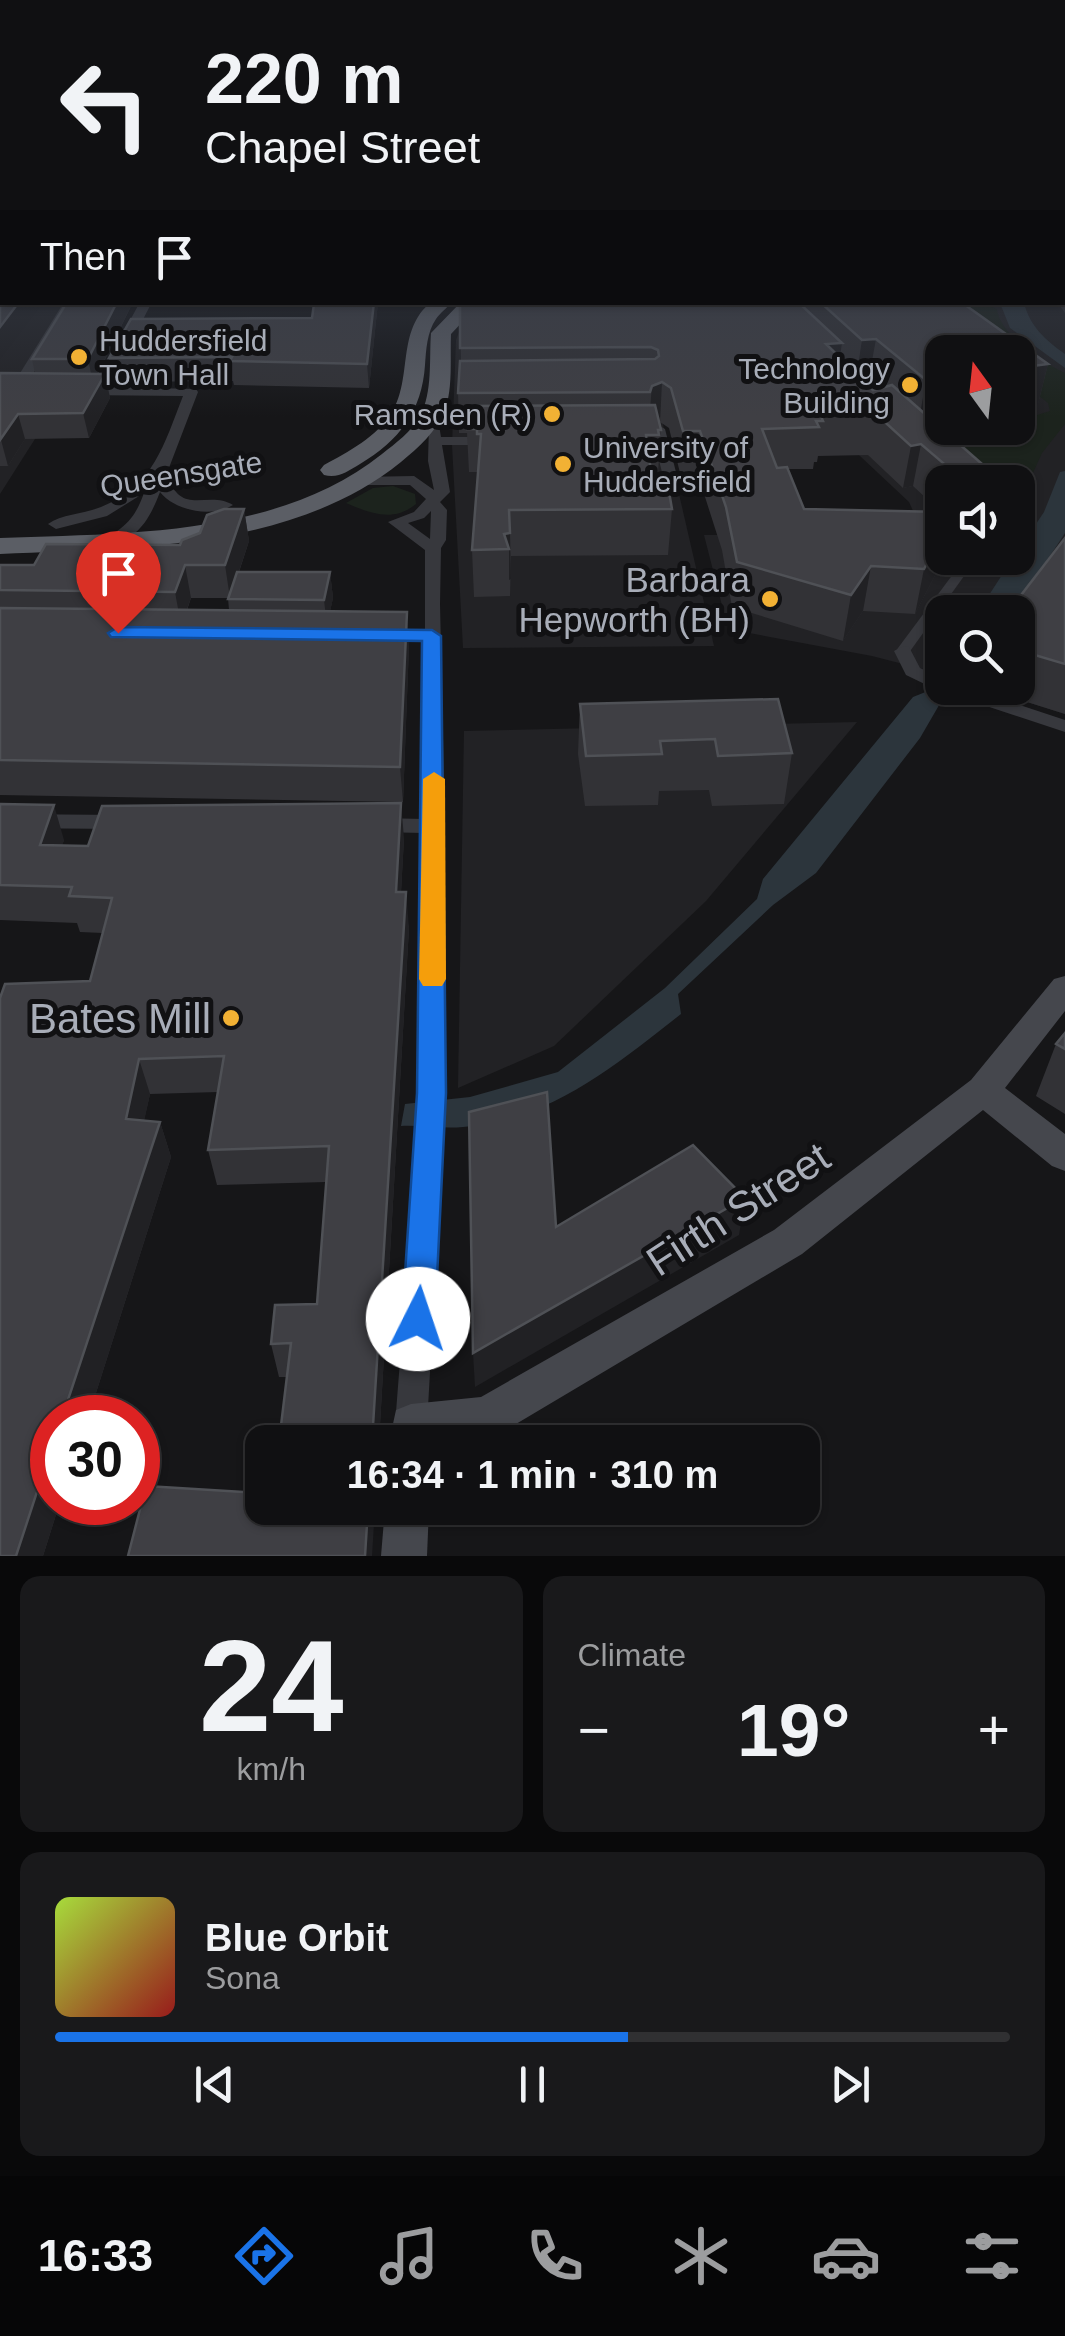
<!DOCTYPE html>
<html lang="en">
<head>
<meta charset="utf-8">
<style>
	body { margin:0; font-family:Arial,sans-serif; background:#19191b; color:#f1f3f6; height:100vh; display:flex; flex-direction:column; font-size:38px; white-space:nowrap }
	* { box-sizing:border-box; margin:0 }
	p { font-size:32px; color:#9c9d9f }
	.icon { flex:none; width:55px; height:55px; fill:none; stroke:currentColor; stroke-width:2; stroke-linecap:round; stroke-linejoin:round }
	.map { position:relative; height:1556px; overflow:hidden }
	.drawer { display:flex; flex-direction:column; gap:20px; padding:20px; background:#09090a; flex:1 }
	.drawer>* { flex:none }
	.hud { position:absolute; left:0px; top:0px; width:1065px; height:305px; box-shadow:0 2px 8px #0004,0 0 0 2px #303032; background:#101012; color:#f1f3f6; overflow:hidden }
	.needle { width:65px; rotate:345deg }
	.buttons { position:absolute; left:925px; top:335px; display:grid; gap:20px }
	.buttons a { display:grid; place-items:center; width:110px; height:110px; border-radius:20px; background:#101012; box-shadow:0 2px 8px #0004,0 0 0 2px #303032; font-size:50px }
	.speed { position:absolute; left:30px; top:1395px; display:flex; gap:20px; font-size:50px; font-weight:700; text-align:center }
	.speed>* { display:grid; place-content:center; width:130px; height:130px; border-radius:50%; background:#101012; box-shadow:0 2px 8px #0004,0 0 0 2px #303032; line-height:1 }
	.speed .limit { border:15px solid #d22; background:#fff; color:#111 }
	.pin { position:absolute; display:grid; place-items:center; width:85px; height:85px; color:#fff; margin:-102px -42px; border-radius:50% 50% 50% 0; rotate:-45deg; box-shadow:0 0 10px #0007 }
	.pin .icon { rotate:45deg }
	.me { position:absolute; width:110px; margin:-55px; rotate:4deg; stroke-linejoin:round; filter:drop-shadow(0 0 8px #0008) }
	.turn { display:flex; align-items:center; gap:35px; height:210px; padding:0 40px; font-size:45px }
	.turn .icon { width:130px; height:130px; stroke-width:2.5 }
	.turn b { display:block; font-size:70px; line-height:85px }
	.then { display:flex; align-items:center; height:95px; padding:0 40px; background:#0003; gap:20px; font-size:38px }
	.big { font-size:75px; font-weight:700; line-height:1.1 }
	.drawer .widget { flex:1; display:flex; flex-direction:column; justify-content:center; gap:15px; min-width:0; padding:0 35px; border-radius:20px; background:#19191b }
	.drawer .dial { align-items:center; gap:0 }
	.dial b { font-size:130px; line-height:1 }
	.song { display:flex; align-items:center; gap:30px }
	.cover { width:120px; height:120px; border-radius:15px; background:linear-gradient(135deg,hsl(80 70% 55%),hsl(0 70% 35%)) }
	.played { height:10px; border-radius:5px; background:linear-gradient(90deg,#1a73e8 60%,#303032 60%) }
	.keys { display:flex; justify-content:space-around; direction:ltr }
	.heat { display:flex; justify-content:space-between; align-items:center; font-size:55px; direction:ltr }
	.drawer .tiles { flex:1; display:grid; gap:20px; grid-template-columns:1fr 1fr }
	.widget:last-child { grid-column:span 2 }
	.trip { position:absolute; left:245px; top:1425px; width:575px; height:100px; border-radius:20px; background:#101012; box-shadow:0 2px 8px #0004,0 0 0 2px #303032; font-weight:700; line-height:100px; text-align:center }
	.dock { display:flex; height:160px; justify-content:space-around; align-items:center; background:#060607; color:#9c9d9f }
	.dock .icon { width:70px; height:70px }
	.dock .selected { color:#1a73e8 }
	.dock b { font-size:45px; color:#f1f3f6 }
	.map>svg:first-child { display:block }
</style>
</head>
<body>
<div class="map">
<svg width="1065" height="1556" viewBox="0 0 1065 1556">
	<rect width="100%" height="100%" fill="#161618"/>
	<g fill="#222225" fill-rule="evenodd">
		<path d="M0,199L2,302L67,303L6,397L61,398L0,494Z"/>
		<path d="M1065,232V714L983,688H1018V612H942V674L872,656L728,629L704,535H924L909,502L828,426L662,420L714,646L463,648L452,445L456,340L461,327L495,303L1062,302ZM942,352H1018V428H942ZM942,482H1018V558H942Z"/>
		<path d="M857,722L706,901L554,1046L458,1088L464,731Z"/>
	</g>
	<g fill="#1c231d">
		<path d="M982,302L997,309C999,334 1043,363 1065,373V424L1042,453L1018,506V482H980L937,440C958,423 991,428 1018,428V421L1050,411L1048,403L1018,379V352L937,303Z"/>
		<path d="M393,486L415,494L416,504C393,523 370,513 346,503L373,488Z"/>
	</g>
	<g fill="#2c353c">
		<path d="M1000,303H1024C1030,326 1045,340 1065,354V368L1010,328Z"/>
		<path d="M1065,471V533L1013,612H978L1013,558H1018V551L1044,512L1060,472Z"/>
		<path d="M942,661V688H949L920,738L816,873L773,905L678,994L681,1014C616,1065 549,1121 463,1127C443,1129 421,1125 401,1126L405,1104L470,1097L558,1072L665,988L757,899L763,879L913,697L928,691Z"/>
	</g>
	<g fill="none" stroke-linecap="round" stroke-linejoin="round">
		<path fill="#37383d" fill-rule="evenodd" d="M965,558H977L908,654H898L896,651L898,648Z"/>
		<g fill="#37383d" fill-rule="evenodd">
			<path d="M64,302H76L21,394H11L9,391Z"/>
			<path d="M140,302H152L108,387L196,389L198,392L167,473C180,519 208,489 233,505C212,518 175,511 160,492C150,518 140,536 113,545L105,540C127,524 134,520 144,493L107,516L56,529L48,524C62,514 84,514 101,507C154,486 164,444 183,396L81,395L74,391L81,387H94Z"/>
			<path d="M429,425H439L441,437H493L500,441L493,445H442L450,492L440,502L447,510L446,540L441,548L440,604L445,826L443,1142L427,1425L422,1436L411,1441L400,1436L395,1425L417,1142L424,833L377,832L367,825L377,818L425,819V550L388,522L414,512L426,499L410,485H360L353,481L360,477L414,476L434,490L428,461ZM431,511L430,539L408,523L424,518Z"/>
			<path d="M658,425L665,429L678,480L676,483H666L664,480L651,429Z"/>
			<path d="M903,646L909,647L920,668L942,678V688H968L1065,720V732L935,689L906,675L894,651Z"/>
			<path d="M0,814L123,815L133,822L123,829L0,828Z"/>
		</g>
		<g fill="#45474d" fill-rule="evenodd">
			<path d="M1065,976V1011L1005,1088L1065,1134V1171L1052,1166L983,1110L802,1254L501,1433C467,1447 425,1442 389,1442L396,1410L411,1404L481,1397L774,1230L971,1080L1054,979Z"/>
			<path d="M385,1508H429L427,1556H381Z"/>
		</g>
		<g fill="#5b5e65" fill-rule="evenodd">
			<path d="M431,302H452C447,308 440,313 436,319C427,332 426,350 425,365C422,411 399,441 360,464C348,471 338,479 324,475L320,470L324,465C348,452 377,437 392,412C413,377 396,331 431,302Z"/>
			<path d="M461,302H481L451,334C450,359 453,387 445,410C437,431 418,448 401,462C292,550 133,548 0,554V538C127,533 278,537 382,454C396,443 411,432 420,416C433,392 429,359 431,333Z"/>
		</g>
	</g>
	<g fill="#323236" fill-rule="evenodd">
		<path d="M1065,199V313L1057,302H1062V205Z"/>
		<path d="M67,302H133L98,374H105L110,398L89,438L25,439L8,466H0V373L35,374L32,359Z"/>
		<path d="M348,302H378L369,388L234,385L233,381L114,382L109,358L312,318L347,304Z"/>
		<path d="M460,302H961L1048,364L1038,404L1018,407V352H942V417L930,419L982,464L978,482H942V558H944L915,614L863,611L843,641L732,607L722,550L697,472L680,473L669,428L660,422L661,430L658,473L656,474V479H652L653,486H668L672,509L668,555L511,556L510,596L474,597L472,550L478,472H469L467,433H459L458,393L461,361ZM869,377L881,388L873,390L861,378ZM868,455L903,488L913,486L941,512L804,509L788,469H813L814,462H817L818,456Z"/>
		<path d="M244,509L249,541L239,572H330L333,598L330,611L409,645L403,802L0,795V565H34L180,545ZM191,598H228L229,610H187Z"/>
		<path d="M1065,538V714L983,688H1018V612Z"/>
		<path d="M580,704L792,753L784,804L712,806L709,790L659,791L658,805L585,806L578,754Z"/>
		<path d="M0,804L64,840L62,845L88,846L404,838L401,892L409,928L379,1442H279L287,1377H279L271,1344L317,1304L326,1182L217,1185L208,1150L218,1092L150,1094L144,1120L160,1122L171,1157L88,1418H52L60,1502L43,1556H0L90,981L103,933L80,932L77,923L0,920Z"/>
		<path d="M1065,1033V1114L1036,1096L1056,1044Z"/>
	</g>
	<g fill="#212124">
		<path d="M19,302H43L0,359V327Z"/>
		<path d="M117,302H133L93,383L88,359Z"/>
		<path d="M374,302H378L369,388L367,364Z"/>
		<path d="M876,339L869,377L856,379L862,340Z"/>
		<path d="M842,343L836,381L826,344Z"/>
		<path d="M1048,364L1038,404L1018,407V368Z"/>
		<path d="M105,374L110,398L89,438L83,413Z"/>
		<path d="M942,378V417L919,420L926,380Z"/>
		<path d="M662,382L660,422L648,432L652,386Z"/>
		<path d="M18,414L25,439L8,466L1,440Z"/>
		<path d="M921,444L913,486L903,488L911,446Z"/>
		<path d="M982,464L978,482H948L950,469Z"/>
		<path d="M244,509L249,541L230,598L225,565Z"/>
		<path d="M510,533L511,579L509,580V549L504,534Z"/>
		<path d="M942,535V558H944L915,614L924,569Z"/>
		<path d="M185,565L191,598L181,625L175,592Z"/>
		<path d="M871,566L863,611L843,641L851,595Z"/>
		<path d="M330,572L333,598L327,626L324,600Z"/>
		<path d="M407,612L409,645L403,802L400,767Z"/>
		<path d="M401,803L404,838L399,928L396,892Z"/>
		<path d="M54,805L64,840L51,880L40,845Z"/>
		<path d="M406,892L409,928L379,1442H372Z"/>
		<path d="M139,1059L150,1094L137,1154L126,1119Z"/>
		<path d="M160,1122L171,1157L88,1418H62Z"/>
		<path d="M745,1198L739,1235L475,1387L473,1353Z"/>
		<path d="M52,1446V1502H60L43,1556H16Z"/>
		<path d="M368,1508H375L372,1556H365Z"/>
	</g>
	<g fill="#3f3f44" stroke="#4f5156" stroke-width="2.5">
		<path d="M0,199H2V280L0,276Z"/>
		<path d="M1065,199V250L1062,246V205Z"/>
		<path d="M2,282V302H19L0,327V283Z"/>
		<path d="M67,302H117L88,359H32Z"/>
		<path d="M348,302H374L367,364L230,361L232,357L109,358L131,319L312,318L314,304H347Z"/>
		<path d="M460,302H798L842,343L826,344L873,390L892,385L982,464L950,469L921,444L911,446L875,413L820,414L823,421H816L819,427L762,429L777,468L787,467L804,509L942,512V535L924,569L871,566L851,595L737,562L726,507L700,431H683L671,388L662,382L652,386L650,392L458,393L460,361L655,359L659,356L658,350L651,347L460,348Z"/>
		<path d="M820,302H961L1048,364L1018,368V352H942V378L926,380L876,339L862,340Z"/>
		<path d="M0,373L105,374L83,413L18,414L0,440Z"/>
		<path d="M655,405L661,430H658L659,435H646L653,486H668L672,509L509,510L510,533L504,534L509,549L472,550L481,434H477V429H467L468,406Z"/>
		<path d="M224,509H244L225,565H185L175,592L0,590V565H34L46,544L180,545L182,540L200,533L207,515Z"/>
		<path d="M1065,538V664L1018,650V612H1008Z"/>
		<path d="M237,572H330L324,600L228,599Z"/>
		<path d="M0,608L407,612L400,767L0,760Z"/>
		<path d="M778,699L792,753L718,756L715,739L660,741L662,754L586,756L580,704Z"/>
		<path d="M401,803L396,892H406L372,1442H279L291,1343L271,1344L275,1305L317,1304L329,1146L208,1150L224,1056L139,1059L126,1119L160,1122L62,1418H52V1446L16,1556H0V998L5,984L90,981L112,898L69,896L72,887L0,885V804L54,805L40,845L88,846L102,806Z"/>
		<path d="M1065,1033V1049L1056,1044Z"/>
		<path d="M547,1092L556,1227L693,1145L745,1198L473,1353L469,1112Z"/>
		<path d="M146,1486L262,1493V1508H368L365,1556H128Z"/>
	</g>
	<linearGradient id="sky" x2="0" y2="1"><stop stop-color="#0c0c0d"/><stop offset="0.48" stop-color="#363c48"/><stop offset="1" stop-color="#363c48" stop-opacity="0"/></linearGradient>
	<rect width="1065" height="417" fill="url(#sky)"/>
	<path fill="#1a73e8" stroke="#114b97" stroke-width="2.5" d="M118,627L432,630L441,636L446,1093L435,1319L430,1330L418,1335L406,1330L402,1319L417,1093L422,641L111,637L108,633Z"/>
	<path fill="#f59e0b" d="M434,772L445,779L446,979L442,986H423L419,979L423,779Z"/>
	<g fill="#f2b134" stroke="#111113" stroke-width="4">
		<circle cx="79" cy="357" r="10"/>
		<circle cx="910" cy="385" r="10"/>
		<circle cx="552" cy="414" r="10"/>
		<circle cx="563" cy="464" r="10"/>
		<circle cx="770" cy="599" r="10"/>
		<circle cx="231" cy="1018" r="10"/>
	</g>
	<g text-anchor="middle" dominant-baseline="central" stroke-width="10" stroke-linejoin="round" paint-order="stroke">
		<g font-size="30" fill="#a8adb8" stroke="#111113" text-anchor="start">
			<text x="99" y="340">Huddersfield<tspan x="99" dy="34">Town Hall</tspan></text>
			<text x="890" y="368" text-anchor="end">Technology<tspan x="890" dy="34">Building</tspan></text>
			<text x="532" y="414" text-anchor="end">Ramsden (R)</text>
			<text x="583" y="447">University of<tspan x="583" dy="34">Huddersfield</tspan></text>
		</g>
		<g font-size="30" fill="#a8adb8" stroke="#111113">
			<text transform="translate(181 474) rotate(-9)">Queensgate</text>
		</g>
		<g font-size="35" fill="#a8adb8" stroke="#111113" text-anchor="end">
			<text x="750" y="579">Barbara<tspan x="750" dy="40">Hepworth (BH)</tspan></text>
		</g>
		<g font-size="42" fill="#a8adb8" stroke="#111113" text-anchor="end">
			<text x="211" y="1018">Bates Mill</text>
		</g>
		<g font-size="42" fill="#a8adb8" stroke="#111113">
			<text transform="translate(738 1209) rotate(-33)">Firth Street</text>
		</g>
	</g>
</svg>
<div class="buttons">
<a><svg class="needle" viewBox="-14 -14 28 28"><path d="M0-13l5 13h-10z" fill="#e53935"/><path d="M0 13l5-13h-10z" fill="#9c9d9f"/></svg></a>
<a><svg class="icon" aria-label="sound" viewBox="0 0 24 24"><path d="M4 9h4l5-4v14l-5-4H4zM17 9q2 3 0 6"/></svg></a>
<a><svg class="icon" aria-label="search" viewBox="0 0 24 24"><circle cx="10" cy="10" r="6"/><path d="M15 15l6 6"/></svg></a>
</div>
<div class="speed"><div class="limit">30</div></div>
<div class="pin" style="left:118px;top:633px;background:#d93025"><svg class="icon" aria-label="arrive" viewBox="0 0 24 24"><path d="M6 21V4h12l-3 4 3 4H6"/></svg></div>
<svg class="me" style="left:418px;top:1319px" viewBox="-20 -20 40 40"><circle r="19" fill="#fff"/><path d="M0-13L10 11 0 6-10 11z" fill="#1a73e8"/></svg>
<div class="trip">16:34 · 1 min · 310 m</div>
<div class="hud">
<div class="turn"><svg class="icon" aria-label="left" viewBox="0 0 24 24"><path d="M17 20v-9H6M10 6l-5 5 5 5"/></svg><div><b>220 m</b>Chapel Street</div></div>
<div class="then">Then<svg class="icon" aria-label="arrive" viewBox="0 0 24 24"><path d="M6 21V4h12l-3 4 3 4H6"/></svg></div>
</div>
</div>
<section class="drawer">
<div class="tiles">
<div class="widget dial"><b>24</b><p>km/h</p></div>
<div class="widget"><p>Climate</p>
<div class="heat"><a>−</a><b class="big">19°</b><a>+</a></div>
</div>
<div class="widget">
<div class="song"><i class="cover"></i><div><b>Blue Orbit</b><p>Sona</p></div></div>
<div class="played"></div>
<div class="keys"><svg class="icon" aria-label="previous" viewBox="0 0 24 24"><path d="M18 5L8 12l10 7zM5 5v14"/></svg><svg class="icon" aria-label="pause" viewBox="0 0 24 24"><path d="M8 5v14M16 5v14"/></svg><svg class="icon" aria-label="next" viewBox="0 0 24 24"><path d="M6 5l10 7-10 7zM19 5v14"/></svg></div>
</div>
</div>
</section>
<nav class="dock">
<b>16:33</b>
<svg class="icon selected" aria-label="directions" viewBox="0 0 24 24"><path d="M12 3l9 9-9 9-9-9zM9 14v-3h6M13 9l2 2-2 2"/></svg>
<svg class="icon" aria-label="music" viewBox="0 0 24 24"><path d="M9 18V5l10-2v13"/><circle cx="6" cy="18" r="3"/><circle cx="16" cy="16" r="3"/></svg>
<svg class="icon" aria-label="phone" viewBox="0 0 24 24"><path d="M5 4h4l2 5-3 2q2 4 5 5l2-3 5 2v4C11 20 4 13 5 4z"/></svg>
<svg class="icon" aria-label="climate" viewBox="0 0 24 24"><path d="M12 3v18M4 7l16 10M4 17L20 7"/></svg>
<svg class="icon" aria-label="car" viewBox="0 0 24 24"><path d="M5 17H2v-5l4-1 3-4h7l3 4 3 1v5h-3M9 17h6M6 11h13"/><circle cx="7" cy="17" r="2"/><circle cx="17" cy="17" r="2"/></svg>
<svg class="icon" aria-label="filters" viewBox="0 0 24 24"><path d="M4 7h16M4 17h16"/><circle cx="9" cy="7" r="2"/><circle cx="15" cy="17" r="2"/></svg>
</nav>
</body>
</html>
